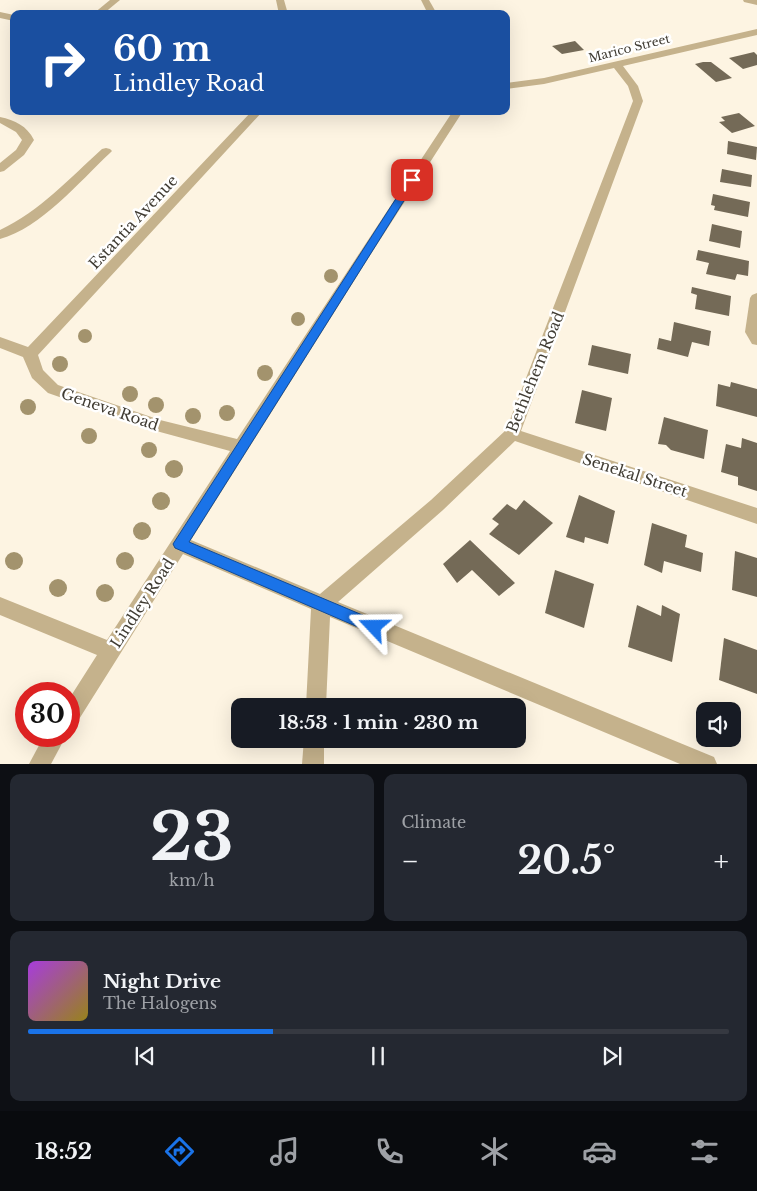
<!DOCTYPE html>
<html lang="en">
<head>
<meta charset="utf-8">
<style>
	body { margin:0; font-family:"Libre Baskerville",serif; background:#242831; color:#f1f3f6; height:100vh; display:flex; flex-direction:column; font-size:19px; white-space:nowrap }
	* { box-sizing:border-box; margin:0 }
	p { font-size:16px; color:#9ea1a6 }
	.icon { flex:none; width:28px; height:28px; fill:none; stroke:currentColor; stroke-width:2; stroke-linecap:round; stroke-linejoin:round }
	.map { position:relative; height:764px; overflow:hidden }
	.details { display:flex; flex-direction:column; gap:10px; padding:10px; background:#0d0f14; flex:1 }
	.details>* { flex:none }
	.banner { position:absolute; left:10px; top:10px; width:500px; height:105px; border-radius:10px; box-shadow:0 5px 20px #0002; background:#1a4fa0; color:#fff; overflow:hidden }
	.fabs { position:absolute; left:696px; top:702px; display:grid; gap:10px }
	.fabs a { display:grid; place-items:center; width:45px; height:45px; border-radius:10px; background:#171b24; box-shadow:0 5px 20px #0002; font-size:25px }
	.speed { position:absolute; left:15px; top:682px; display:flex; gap:10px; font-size:25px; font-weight:700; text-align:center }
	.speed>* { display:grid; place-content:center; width:65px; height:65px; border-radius:50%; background:#171b24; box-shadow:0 5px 20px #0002; line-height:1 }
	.speed .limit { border:8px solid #d22; background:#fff; color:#111 }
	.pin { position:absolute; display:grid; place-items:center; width:42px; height:42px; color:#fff; margin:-21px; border-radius:10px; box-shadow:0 2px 8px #0006 }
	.me { position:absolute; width:55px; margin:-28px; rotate:293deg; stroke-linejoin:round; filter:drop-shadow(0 0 4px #0008) }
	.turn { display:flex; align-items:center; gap:18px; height:105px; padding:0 20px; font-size:22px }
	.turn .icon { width:65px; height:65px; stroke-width:2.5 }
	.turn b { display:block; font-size:35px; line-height:42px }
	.big { font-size:38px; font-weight:700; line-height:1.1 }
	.details .tile { flex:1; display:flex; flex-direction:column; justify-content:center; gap:8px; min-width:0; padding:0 18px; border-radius:10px; background:#242831 }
	.details .dial { align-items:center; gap:0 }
	.dial b { font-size:65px; line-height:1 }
	.song { display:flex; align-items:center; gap:15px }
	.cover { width:60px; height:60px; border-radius:8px; background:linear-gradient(135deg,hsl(280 70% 55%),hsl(50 70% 35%)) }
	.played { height:5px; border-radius:2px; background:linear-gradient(90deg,#1a73e8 35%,#363941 35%) }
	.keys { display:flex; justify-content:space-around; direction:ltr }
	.heat { display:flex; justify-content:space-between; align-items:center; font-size:28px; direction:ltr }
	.details .tiles { flex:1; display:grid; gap:10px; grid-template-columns:1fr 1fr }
	.tile:last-child { grid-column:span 2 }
	.trip { position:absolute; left:231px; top:698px; width:295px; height:50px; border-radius:10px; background:#171b24; box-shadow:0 5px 20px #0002; font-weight:700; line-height:50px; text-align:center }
	.menu { display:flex; height:80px; justify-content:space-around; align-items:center; background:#090b0e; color:#9ea1a6 }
	.menu .icon { width:35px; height:35px }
	.menu .selected { color:#1a73e8 }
	.menu b { font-size:22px; color:#f1f3f6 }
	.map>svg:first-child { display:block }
</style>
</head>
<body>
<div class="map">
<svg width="757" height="764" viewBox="0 0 757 764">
	<rect width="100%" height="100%" fill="#fdf4e2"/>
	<g fill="#746a57">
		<path d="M575,41L584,50L562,54L552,46Z"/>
		<path d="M754,52L757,55V65L743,69L729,58Z"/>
		<path d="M703,62H711L732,78L716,82L695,64Z"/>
		<path d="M739,113L755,126L732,133L719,122L725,121L721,117Z"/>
		<path d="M728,141L757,147L756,160L727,154Z"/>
		<path d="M722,169L752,175L751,187L720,182Z"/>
		<path d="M713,194L750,202L748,217L714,210L715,206L711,205Z"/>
		<path d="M712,224L742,231L740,248L709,241Z"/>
		<path d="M698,250L749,261L748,276L737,274L735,280L706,274L709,263L696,260Z"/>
		<path d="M692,287L731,296L729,316L695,309L697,295L691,293Z"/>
		<path d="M674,322L711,331L709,346L692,342L688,357L657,349L659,338L671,341Z"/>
		<path d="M592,345L631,354L628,374L588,365Z"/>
		<path d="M731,382L757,389V417L716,406L718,384L730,387Z"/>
		<path d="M582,390L612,398L606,431L575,423Z"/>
		<path d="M664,417L708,430L704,459L671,450L666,445L658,444Z"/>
		<path d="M742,438L757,443V491L738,485V477L721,472L726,444L741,448Z"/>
		<path d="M579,495L615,511L608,544L585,537L584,543L566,537Z"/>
		<path d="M524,500L553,523L519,555L489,534L499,524L492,519L507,504L516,510Z"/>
		<path d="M652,523L687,535L685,547L703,553L701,572L664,561L662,573L644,565Z"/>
		<path d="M470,540L515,583L499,596L472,570L457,583L443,564Z"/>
		<path d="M735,551L757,558V597L732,590Z"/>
		<path d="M555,570L594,584L584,628L545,613Z"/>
		<path d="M637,605L661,616L662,605L680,614L672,662L628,647Z"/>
		<path d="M724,638L757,650V694L719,680Z"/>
	</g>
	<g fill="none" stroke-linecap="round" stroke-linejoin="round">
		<g fill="#c5b28c" fill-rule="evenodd">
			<path d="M110,0H120L103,14H93Z"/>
			<path d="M276,0H284L288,14H279Z"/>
			<path d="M421,0H429L437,14H428Z"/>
			<path d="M743,0H757V5L744,2Z"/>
			<path d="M0,12L14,15V21L0,18Z"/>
			<path d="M757,29V35L623,66L638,86L643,101L521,431L757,508V524L515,441L443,510L338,602L714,757L717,764H680L330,617L326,706H306L311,609L183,554L76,724L69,727V699L97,655L0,615V597L107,640L230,451L160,432L48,393L32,378L23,357L0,348V337L28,347L252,111H263L38,355L43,370L58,385L160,420L237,439L453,111H463L371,254L191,540L320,594L431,500L506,430L633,101L628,86L614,68L544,84L506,89V83L544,78Z"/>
			<path d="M0,117C15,120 27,126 34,140L24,155L4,171L0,172V163L16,150L22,140L16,132L0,123Z"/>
			<path d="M106,148L110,149L112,151L110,153C79,182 41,228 0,239V230C40,211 70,178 102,149Z"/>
			<path d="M757,293V345L752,344L745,332L750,298L752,295Z"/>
			<path d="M44,736H66L51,764H29Z"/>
			<path d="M304,739H324V764H302Z"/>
		</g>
	</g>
	<g fill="#a3936d">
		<circle cx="331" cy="276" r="7"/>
		<circle cx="298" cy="319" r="7"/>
		<circle cx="85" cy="336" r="7"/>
		<circle cx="60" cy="364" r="8"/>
		<circle cx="265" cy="373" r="8"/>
		<circle cx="130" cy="394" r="8"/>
		<circle cx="156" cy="405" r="8"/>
		<circle cx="28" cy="407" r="8"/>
		<circle cx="227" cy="413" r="8"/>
		<circle cx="193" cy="416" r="8"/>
		<circle cx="89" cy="436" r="8"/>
		<circle cx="149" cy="450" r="8"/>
		<circle cx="174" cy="469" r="9"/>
		<circle cx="161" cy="501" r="9"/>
		<circle cx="142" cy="531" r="9"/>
		<circle cx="14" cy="561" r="9"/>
		<circle cx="125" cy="561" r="9"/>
		<circle cx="58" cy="588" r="9"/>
		<circle cx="105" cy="593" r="9"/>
	</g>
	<path fill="#1a73e8" stroke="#114b97" d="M412,177L417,180L189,542L379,622L381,627L379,632L374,634L175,548L173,544L408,180Z"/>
	<g text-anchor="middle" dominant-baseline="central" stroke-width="5" stroke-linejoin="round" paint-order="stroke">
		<g font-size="12" fill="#403c33" stroke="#fff">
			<text transform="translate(629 48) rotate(-14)">Marico Street</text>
		</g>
		<g font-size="15" fill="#403c33" stroke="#fff">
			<text transform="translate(133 222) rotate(-47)">Estantia Avenue</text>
			<text transform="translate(535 372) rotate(-68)">Bethlehem Road</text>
			<text transform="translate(110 409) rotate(19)">Geneva Road</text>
			<text transform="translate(635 475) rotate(18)">Senekal Street</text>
			<text transform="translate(142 603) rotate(-57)">Lindley Road</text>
		</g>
	</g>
</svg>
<div class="fabs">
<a><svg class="icon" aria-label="sound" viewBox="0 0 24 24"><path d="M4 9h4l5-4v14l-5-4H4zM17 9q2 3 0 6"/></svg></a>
</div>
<div class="speed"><div class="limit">30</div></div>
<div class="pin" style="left:412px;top:180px;background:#d93025"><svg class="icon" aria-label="arrive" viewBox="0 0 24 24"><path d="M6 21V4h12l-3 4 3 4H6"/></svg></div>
<svg class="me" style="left:374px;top:627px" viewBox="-20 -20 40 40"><path d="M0-17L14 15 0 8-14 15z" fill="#1a73e8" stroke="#fff" stroke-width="4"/></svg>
<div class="trip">18:53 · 1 min · 230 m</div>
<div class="banner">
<div class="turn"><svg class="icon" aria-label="right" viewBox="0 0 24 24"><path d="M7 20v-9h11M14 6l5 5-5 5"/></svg><div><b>60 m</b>Lindley Road</div></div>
</div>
</div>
<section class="details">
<div class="tiles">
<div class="tile dial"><b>23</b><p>km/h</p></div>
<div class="tile"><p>Climate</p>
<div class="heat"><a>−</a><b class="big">20.5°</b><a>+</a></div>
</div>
<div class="tile">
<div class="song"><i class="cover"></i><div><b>Night Drive</b><p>The Halogens</p></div></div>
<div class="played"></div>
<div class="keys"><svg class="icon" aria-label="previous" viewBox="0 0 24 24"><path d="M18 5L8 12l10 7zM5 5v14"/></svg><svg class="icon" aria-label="pause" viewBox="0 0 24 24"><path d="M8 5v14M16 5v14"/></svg><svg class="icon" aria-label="next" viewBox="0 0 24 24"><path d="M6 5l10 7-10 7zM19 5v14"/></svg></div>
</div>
</div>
</section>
<nav class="menu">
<b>18:52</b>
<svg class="icon selected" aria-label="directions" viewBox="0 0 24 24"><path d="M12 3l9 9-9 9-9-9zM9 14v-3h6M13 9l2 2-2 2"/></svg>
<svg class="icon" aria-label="music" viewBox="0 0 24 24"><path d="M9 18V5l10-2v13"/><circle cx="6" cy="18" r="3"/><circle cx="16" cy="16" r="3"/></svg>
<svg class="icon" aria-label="phone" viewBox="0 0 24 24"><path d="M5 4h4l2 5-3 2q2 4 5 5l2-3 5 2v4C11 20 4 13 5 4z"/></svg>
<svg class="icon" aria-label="climate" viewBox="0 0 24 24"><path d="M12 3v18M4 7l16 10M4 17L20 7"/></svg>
<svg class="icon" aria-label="car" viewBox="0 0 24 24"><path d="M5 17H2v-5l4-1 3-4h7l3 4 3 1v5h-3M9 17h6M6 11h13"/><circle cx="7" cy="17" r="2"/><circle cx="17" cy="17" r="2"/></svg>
<svg class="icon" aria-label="filters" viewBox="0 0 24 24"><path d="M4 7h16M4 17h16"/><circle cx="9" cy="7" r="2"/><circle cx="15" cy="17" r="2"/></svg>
</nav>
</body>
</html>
